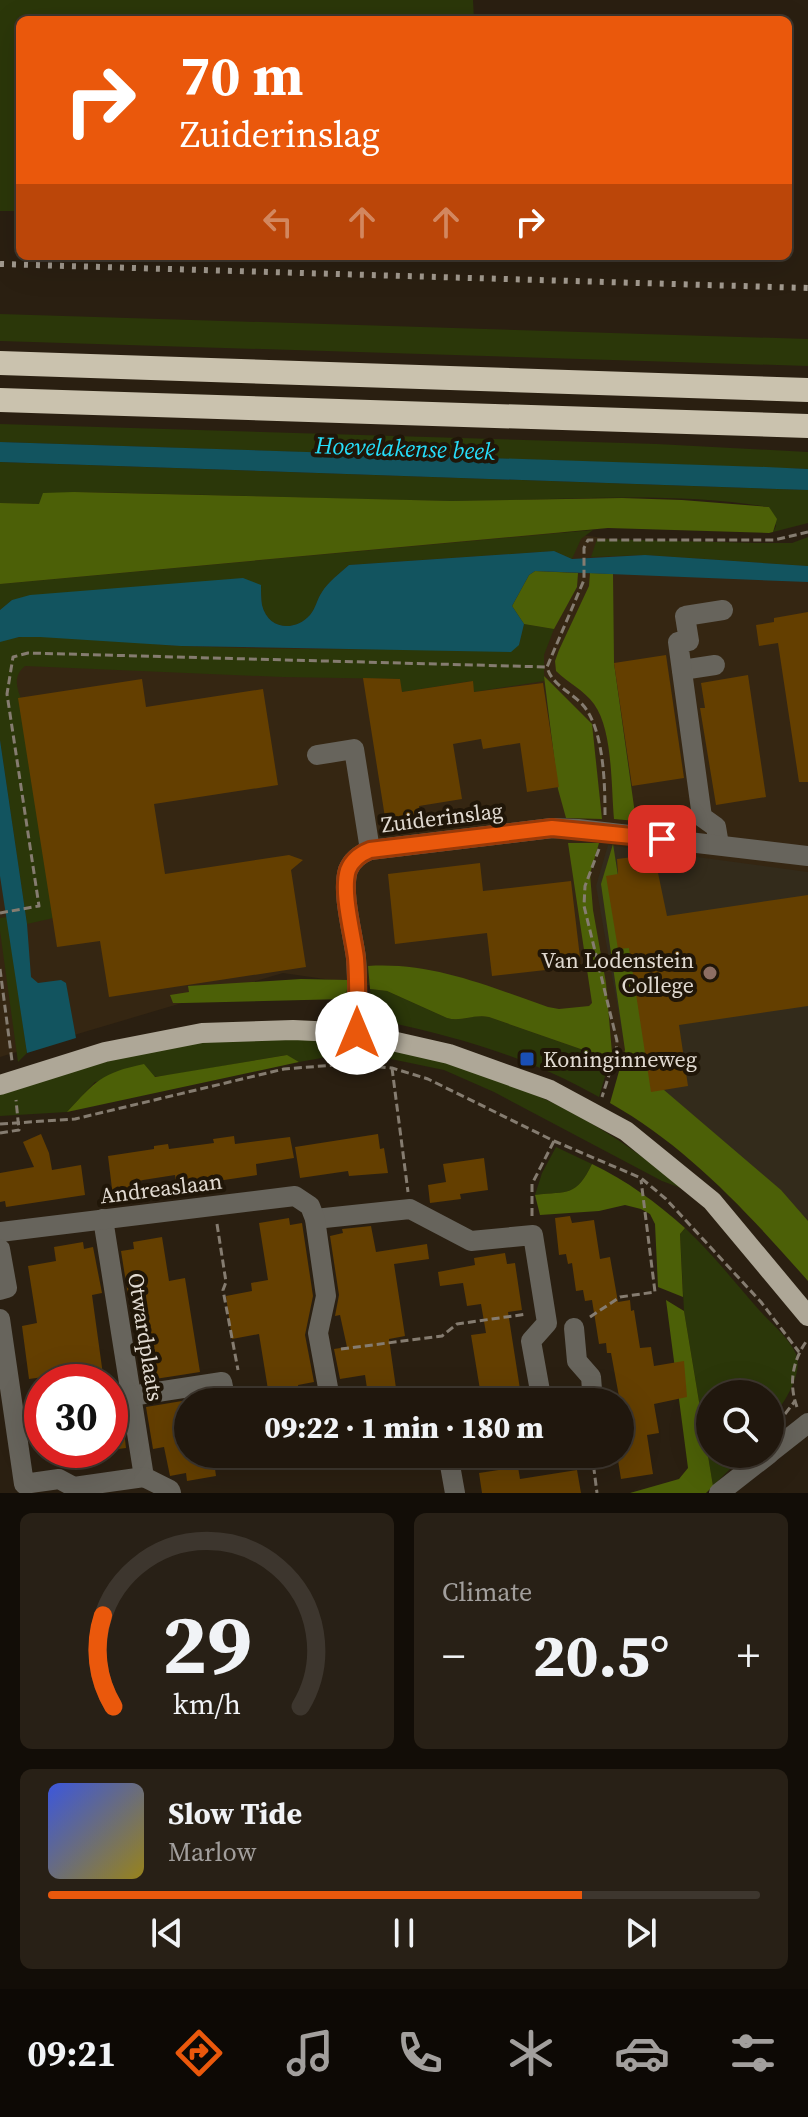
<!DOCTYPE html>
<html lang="en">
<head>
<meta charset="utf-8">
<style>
	body { margin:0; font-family:"Source Serif 4",serif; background:#282016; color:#f1f3f6; height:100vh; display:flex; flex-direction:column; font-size:30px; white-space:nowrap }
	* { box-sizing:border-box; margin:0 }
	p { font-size:26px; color:#a29f9d }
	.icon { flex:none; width:44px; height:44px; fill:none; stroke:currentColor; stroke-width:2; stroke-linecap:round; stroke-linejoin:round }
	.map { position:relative; height:1493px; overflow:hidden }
	.panel { display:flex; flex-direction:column; gap:20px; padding:20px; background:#120d07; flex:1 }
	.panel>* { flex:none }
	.top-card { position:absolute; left:16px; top:16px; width:776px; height:244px; border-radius:12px; box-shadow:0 8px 32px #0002,0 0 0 2px #3d362e; background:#ea580c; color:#fff; overflow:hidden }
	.buttons { position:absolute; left:696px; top:1380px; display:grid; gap:16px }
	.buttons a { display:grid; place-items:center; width:88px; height:88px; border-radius:50%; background:#20170d; box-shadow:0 8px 32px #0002,0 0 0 2px #3d362e; font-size:40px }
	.speed { position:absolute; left:24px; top:1364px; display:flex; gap:16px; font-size:40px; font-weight:700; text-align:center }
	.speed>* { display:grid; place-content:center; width:104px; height:104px; border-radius:50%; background:#20170d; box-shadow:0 8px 32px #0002,0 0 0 2px #3d362e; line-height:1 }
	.speed .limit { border:12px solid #d22; background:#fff; color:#111 }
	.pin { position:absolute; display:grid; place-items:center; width:68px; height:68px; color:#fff; margin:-34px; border-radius:16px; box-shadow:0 4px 12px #0006 }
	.me { position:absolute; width:88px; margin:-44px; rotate:0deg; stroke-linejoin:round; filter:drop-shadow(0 0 6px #0008) }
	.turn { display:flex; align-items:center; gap:28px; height:168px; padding:0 32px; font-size:36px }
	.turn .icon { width:104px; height:104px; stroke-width:2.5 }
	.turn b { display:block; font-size:56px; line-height:68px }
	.lanes { display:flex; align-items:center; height:76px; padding:0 32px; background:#0003; justify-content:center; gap:40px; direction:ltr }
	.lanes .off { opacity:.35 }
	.big { font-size:60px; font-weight:800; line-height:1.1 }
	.panel .widget { flex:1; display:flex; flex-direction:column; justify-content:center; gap:12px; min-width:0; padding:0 28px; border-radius:12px; background:#282016 }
	.panel .dial { align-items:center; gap:0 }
	.dial svg { height:208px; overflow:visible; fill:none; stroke:#3d362e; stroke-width:7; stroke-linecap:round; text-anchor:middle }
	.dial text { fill:#f1f3f6; stroke:none }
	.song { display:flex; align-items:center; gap:24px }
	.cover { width:96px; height:96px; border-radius:12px; background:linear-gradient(135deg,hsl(230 70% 55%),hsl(50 70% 35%)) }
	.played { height:8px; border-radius:4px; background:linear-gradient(90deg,#ea580c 75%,#3d362e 75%) }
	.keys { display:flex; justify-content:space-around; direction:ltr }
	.heat { display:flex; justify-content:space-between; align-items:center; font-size:44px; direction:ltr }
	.panel .tiles { flex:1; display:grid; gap:20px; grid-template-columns:1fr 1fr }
	.widget:last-child { grid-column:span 2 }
	.trip { position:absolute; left:174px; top:1388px; width:460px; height:80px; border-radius:40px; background:#20170d; box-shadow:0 8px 32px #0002,0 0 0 2px #3d362e; font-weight:800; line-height:80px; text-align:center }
	.tab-bar { display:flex; height:128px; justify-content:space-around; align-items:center; background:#0d0905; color:#a29f9d }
	.tab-bar .icon { width:56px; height:56px }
	.tab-bar .active { color:#ea580c }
	.tab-bar b { font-size:36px; color:#f1f3f6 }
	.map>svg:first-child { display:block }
</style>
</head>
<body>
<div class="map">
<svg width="808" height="1493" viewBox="0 0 808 1493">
	<rect width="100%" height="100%" fill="#2a1f11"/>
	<path fill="#352612" d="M280,495L808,565V1237L625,1070L422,993L283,973L0,1057V503Z"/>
	<path fill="#332b1b" d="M608,845L808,872V1259L627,1060L596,886Z"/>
	<g fill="#2b3709">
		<path d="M0,0H473L474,20H20V211H0Z"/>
		<path d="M0,314L808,339V366L0,341Z"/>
		<path d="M0,424L657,444L808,452V469L0,442Z"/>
		<path d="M0,462L808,490V523L773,532L776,526L769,507C665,490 557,501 452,501C326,499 200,494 74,492L39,504L0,503Z"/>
		<path d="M593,530L581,539L572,559L554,551L349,565C340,573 328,582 322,592C317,599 316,608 310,615C295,632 268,630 262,605C261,599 261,591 261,585L12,600L0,610V584Z"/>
		<path d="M808,537V566L645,555L591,557L597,539L757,543H792Z"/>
		<path d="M524,624L554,629L544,655V681L474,692L472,681L402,692L399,679L282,677L25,666C12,677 17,689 23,703L58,917L27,924L0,740V642L4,639C60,631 124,643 181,646C294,650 407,651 519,645Z"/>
		<path d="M7,917L27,1053L18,1062L0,931V918Z"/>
		<path d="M370,989L387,991L447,1018C461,1022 474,1014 489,1017L595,1054L612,1053L599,1097C528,1057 462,1038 383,1021L372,1007Z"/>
		<path d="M320,1039C453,1052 580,1099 681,1188L662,1181L494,1092L444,1070L391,1059L344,1054L299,1062L286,1055L171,1075L95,1082L67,1112L0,1116V1095C72,1072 145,1045 221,1040C254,1038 287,1039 320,1039Z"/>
		<path d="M556,1147L592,1164C576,1197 568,1191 535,1195L542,1173Z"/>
		<path d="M685,1228C712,1253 736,1284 760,1311C771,1323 790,1339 796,1354C804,1376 781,1406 770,1422V1394H710V1454H745L713,1486L684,1311L680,1234Z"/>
	</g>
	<g fill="#4c6007">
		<path d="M74,492L452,501L622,498L682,500L769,507L777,519L773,532L769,533L608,528L0,584V503L39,504L43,493Z"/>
		<path d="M535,571L578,573L577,587L554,629L524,624L512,606L529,575Z"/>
		<path d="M590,573L613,574L614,663L636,821L614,819C611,787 613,730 594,704C584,690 568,683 556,671L555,661L559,650L589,586Z"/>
		<path d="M544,676L592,724L602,819L566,818L558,789Z"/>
		<path d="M568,843H599L590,874L593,910L606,983L612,1053L595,1054L489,1017C474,1014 461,1022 447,1018L387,991L370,989L368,966C433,962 487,986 548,1007L559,1009L589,1006L592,1003Z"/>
		<path d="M613,844L650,1078L781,1190L808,1221V1281C749,1214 688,1147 610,1103L625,1050L601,884Z"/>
		<path d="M301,979L349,980L345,999L184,1003H173L170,995L189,992L188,986Z"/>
		<path d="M287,1055L299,1062L67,1112C96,1081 101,1073 144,1064L155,1077Z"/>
		<path d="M592,1164C627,1181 656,1202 685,1228L680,1234L683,1297L658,1287L655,1224L650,1214L641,1209L625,1205L599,1211L540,1215L535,1195C568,1191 576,1197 592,1164Z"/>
		<path d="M666,1300L684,1311L713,1486L706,1493H630L679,1479L688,1468Z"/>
	</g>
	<g fill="#12545f">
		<path d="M0,442L766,467L808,469V490L0,462Z"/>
		<path d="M554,551L572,559L645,555L808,566V582L535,571L529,575L512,606L524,624L519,645L511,652L181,646L40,637H19L0,642V610L12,600L30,595L243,578L261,585C261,591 261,599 262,605C268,630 295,632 310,615C316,608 317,599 322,592C328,582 340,573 349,565Z"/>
		<path d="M0,740L27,924L31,977L38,983L61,980L66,983L76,1038L27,1053L0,876Z"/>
	</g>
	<g fill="#643f00">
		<path d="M808,612V782H799L778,643L759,646L756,625L774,622V618Z"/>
		<path d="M666,655L684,778L632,786L614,663Z"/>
		<path d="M748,675L766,797L716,805L700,708H705L701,683Z"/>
		<path d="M363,678L400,679L402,692L473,681L474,692L543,683L559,787L527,792L520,743L483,749L481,739L453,744L462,799L419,806L422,824L387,830Z"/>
		<path d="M142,679L146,707L263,689L278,785L154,804L165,874L289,855L303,860L291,870L306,967L109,997L100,941L57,947L18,698Z"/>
		<path d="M633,857L635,871L657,868L667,916L808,895V1006L679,1025L688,1086L651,1092L629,948L618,949L606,876L618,874L617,859Z"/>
		<path d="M480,863L483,891L571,881L581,966L492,976L487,933L395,944L388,874Z"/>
		<path d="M41,1134L49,1153L52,1170L81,1165L85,1195L6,1207L5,1201L0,1202V1173L34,1167L23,1142Z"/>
		<path d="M378,1134L380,1149L384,1148L388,1173L349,1176L348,1171L300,1178L295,1147Z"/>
		<path d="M234,1136L235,1144L290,1137L294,1158L256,1164L257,1175L177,1187L175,1175L143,1180L133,1183L135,1194L113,1197L108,1156L154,1149V1146L168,1144L169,1149L214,1143L213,1139Z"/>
		<path d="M484,1158L488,1190L460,1194L461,1199L430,1203L428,1185L446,1182L443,1164Z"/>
		<path d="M570,1216L572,1223L594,1220L600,1259L610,1257L618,1302L630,1300L631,1311L634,1310L640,1348L651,1347L654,1366L684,1361L687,1397L654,1404L659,1433L647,1435L653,1474L621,1479L617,1454H620V1402L611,1353H607L606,1343L599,1344L592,1300L585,1301L583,1290L576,1291L572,1263L568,1264L566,1254L559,1255L555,1218Z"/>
		<path d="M289,1218L290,1225L302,1223L313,1296L305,1335L314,1382L298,1385L300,1402H270L259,1334L232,1339L226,1296L252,1291L251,1283L268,1280L259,1223Z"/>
		<path d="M371,1226L376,1252L427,1244L429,1259L394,1264L405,1336L389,1339L398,1402H369L365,1375L340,1379L334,1349L347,1347L340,1315L335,1316L339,1295L330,1236L343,1233L342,1229Z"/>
		<path d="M162,1237L169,1281L185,1278L200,1372L155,1379L142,1293L128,1295L121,1251L134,1249L133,1242Z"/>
		<path d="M83,1242L84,1249L93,1247L102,1293L92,1295L104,1382H52L51,1376L29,1379L22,1326L37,1323L28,1266L56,1261L54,1247Z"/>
		<path d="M505,1253L507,1264L515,1263L522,1310L508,1312L522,1402H482L471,1335L486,1333L481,1304L467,1306L463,1283L440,1286L438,1272L475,1265L474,1258Z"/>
		<path d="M188,1400V1454H213L216,1476L187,1481L186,1473L170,1476L164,1447L153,1449L146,1407Z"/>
		<path d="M124,1431L126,1448L110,1450V1434Z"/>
		<path d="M518,1467L520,1479L577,1470L581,1493H482L479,1473Z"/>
	</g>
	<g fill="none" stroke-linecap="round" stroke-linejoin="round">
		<g stroke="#857c70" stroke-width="3" stroke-dasharray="8 4" stroke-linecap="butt">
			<path d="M605,815C605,784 604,726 581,703C569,691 552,685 547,667L584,580V548L588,540H774L808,532"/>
			<path d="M599,849L585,886L584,906L617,1041L616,1053L602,1097"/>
			<path d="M0,913L39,906L7,694L13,657L28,653L547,667"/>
			<path d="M0,969L12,1061"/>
			<path d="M392,1068L408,1192"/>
			<path d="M0,1124L75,1119L284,1069L348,1064L392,1068L428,1079L554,1141L641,1178L666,1199L761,1302L799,1352"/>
			<path d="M0,1133L19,1130L16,1100"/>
			<path d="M532,1216V1184L554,1141"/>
			<path d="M217,1224L226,1282L223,1290L238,1370"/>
			<path d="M590,1317L620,1297L655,1292L641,1180"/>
			<path d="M341,1349L442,1336L457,1324L527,1314"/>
			<path d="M797,1407C788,1383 793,1359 808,1339"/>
			<path d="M785,1414L795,1401"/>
			<path d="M592,1454L597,1493"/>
		</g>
		<g stroke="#67645c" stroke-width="20">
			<path d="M682,670L715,665"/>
			<path d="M317,755L354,749L370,850"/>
			<path d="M719,845L716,827L702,817L678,642L689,641L685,616L723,610"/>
			<path d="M357,1033C357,1008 358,983 356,958C353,934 341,892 348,870C352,860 360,854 370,850L552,828L578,829L808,856"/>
			<path d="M103,1219L144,1477"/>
			<path d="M315,1219L410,1209L471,1241L533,1235L547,1323L531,1341L542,1402"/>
			<path d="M0,1232L295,1196L310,1206L315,1219L326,1296L318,1333L329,1393L335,1402"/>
			<path d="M0,1249L7,1288L0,1290"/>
			<path d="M0,1319L24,1484L59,1479L74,1487L144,1477"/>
			<path d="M574,1328L577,1361L591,1377L593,1402"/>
			<path d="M131,1396L222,1382L226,1402"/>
			<path d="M770,1453L808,1423"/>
			<path d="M448,1454L455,1493"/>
			<path d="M144,1477L170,1490L171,1493"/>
			<path d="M719,1493L769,1454"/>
		</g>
		<path stroke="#aea797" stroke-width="20" d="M0,1085L105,1052L202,1033L293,1030L357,1033L449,1054L550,1090L626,1131L712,1201L808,1316"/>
		<g stroke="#cac2ae" stroke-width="24">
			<path d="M0,363L808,390"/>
			<path d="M0,400L808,426"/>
		</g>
		<path stroke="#a29a8f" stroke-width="6" stroke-dasharray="4 8" stroke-linecap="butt" d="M0,264L808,288"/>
	</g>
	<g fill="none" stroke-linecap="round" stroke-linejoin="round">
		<defs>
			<path id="route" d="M357,1033C357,1008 358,982 356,958C353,934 341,892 348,870C352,860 360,854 370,850L552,828L662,839"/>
		</defs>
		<use href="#route" stroke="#983908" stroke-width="20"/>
		<use href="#route" stroke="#ea580c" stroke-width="14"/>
	</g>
	<circle fill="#8d6e63" stroke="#201608" stroke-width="3" cx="710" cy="973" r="8"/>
	<rect fill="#1a4fb4" stroke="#201608" stroke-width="3" x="519" y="1051" width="16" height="16" rx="4"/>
	<g text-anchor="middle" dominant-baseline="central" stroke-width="8" stroke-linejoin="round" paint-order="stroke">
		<g font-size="22" fill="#e1dad1" stroke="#201608">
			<text transform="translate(442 817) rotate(-7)">Zuiderinslag</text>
			<text transform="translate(161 1188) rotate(-7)">Andreaslaan</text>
			<text transform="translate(146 1337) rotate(81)">Otwardplaats</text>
		</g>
		<g font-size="22" fill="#e1dad1" stroke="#201608" text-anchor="end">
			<text x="694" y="960">Van Lodenstein<tspan x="694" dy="25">College</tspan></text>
			<text x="543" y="1059" text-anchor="start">Koninginneweg</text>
		</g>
		<g font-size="24" font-style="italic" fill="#26defa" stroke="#201608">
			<text transform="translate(405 448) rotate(2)">Hoevelakense beek</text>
		</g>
	</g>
</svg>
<div class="buttons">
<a><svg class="icon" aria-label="search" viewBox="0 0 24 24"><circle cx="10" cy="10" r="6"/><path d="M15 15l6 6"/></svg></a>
</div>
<div class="speed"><div class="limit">30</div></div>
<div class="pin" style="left:662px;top:839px;background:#d93025"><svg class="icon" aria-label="arrive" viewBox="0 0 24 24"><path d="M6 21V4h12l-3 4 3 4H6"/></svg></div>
<svg class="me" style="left:357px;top:1033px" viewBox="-20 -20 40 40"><circle r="19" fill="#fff"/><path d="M0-13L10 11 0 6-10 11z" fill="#ea580c"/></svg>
<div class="trip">09:22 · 1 min · 180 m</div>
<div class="top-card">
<div class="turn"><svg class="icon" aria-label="right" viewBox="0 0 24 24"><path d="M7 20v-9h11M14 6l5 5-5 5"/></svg><div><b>70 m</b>Zuiderinslag</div></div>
<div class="lanes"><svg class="icon off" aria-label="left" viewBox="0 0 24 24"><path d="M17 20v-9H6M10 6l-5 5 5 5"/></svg><svg class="icon off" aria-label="ahead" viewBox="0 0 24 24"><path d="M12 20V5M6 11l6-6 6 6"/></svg><svg class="icon off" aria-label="ahead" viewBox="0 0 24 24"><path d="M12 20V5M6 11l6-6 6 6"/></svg><svg class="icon" aria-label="right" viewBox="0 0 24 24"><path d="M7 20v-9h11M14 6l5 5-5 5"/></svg></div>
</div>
</div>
<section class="panel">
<div class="tiles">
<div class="widget dial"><svg viewBox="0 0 100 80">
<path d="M14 69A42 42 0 1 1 86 69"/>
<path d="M14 69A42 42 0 0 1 10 34" stroke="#ea580c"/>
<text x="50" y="56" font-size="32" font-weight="700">29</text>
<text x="50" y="72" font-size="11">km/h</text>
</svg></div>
<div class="widget"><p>Climate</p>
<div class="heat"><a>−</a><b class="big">20.5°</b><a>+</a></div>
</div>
<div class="widget">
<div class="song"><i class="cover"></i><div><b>Slow Tide</b><p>Marlow</p></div></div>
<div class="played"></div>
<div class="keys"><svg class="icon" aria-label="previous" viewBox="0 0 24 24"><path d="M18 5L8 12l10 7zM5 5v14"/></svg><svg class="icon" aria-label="pause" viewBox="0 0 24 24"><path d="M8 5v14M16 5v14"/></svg><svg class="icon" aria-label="next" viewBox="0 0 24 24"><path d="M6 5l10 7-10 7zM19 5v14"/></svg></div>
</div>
</div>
</section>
<nav class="tab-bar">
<b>09:21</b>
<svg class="icon active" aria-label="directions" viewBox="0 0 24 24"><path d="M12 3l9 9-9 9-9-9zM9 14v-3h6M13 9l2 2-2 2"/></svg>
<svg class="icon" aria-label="music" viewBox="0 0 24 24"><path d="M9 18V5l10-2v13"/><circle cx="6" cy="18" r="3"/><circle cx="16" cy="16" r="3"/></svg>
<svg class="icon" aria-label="phone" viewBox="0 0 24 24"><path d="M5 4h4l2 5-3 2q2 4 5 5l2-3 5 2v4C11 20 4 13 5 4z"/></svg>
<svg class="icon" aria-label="climate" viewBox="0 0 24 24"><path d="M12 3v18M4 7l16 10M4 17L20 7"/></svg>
<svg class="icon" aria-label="car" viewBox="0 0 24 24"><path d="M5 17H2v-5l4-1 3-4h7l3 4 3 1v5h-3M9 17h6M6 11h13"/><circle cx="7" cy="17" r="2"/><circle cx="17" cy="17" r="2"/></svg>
<svg class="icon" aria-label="filters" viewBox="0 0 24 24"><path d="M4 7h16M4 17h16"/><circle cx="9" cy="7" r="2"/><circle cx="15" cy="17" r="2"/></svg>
</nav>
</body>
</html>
